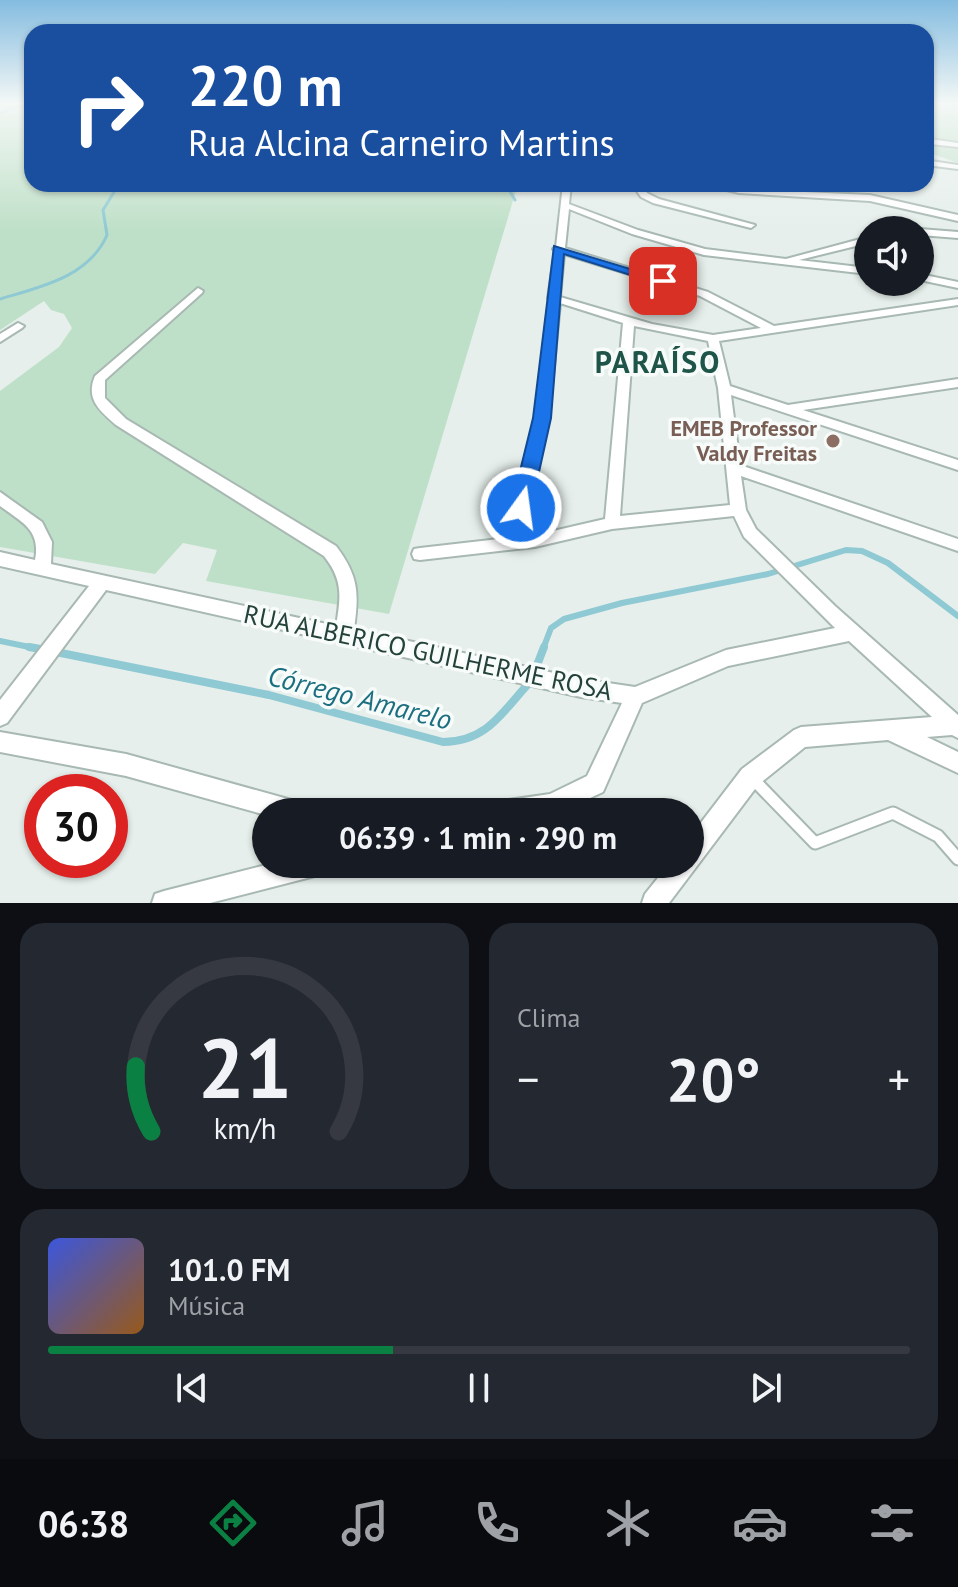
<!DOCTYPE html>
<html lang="pt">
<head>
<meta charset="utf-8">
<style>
	body { margin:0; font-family:"PT Sans",sans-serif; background:#242831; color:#f1f3f6; height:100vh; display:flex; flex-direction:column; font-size:30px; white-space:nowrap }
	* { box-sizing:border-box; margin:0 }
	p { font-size:26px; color:#9ea1a6 }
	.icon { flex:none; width:44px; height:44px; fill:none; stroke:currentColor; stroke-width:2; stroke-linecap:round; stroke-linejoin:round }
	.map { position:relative; height:903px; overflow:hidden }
	.panel { display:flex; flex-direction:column; gap:20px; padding:20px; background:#0d0f14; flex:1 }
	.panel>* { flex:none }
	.guide { position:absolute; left:24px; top:24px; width:910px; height:168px; border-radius:24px; box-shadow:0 2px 6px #0004; background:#1a4fa0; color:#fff; overflow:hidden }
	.fabs { position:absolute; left:854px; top:216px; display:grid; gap:16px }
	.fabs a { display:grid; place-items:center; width:80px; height:80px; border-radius:50%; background:#171b24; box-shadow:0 2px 6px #0004; font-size:40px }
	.speed { position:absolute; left:24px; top:774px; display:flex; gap:16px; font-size:40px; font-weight:700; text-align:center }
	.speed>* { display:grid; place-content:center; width:104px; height:104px; border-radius:50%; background:#171b24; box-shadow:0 2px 6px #0004; line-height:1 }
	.speed .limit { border:12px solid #d22; background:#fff; color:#111 }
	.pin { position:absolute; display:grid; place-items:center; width:68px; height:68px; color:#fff; margin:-34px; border-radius:16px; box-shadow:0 4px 12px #0006 }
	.me { position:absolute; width:88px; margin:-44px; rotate:14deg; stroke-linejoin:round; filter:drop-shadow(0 0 6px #0008) }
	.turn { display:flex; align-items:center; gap:28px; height:168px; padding:0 32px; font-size:36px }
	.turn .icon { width:104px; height:104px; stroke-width:2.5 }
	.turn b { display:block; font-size:56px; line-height:68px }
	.big { font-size:60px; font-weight:700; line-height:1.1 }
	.panel .card { flex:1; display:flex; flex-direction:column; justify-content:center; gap:12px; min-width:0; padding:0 28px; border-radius:24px; background:#242831 }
	.panel .dial { align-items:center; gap:0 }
	.dial svg { height:208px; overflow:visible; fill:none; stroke:#363941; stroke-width:7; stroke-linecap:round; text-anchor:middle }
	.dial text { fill:#f1f3f6; stroke:none }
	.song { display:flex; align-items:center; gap:24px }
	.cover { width:96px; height:96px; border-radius:12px; background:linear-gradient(135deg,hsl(230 70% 55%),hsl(30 70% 35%)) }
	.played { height:8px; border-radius:4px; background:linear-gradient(90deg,#0b8043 40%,#363941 40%) }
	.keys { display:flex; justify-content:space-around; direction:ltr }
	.heat { display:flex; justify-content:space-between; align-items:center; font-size:44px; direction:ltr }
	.panel .tiles { flex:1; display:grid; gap:20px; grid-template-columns:1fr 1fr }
	.card:last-child { grid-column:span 2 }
	.trip { position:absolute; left:252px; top:798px; width:452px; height:80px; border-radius:40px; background:#171b24; box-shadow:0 2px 6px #0004; font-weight:700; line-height:80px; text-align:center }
	.tab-bar { display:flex; height:128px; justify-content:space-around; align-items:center; background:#090b0e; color:#9ea1a6 }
	.tab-bar .icon { width:56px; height:56px }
	.tab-bar .selected { color:#0b8043 }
	.tab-bar b { font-size:36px; color:#f1f3f6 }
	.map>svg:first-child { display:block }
</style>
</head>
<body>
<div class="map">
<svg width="958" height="903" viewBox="0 0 958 903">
	<rect width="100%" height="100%" fill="#e6efeb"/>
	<g fill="#bfe0c8">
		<path d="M0,104H32V184H518L389,614L206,581L217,550L183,543L155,574L0,547V391L59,347L72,328L64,314L51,310L44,301L0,330Z"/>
		<path d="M926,104H958V163L930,153L934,128L926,127Z"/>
	</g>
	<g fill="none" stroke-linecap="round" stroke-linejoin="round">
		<g stroke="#8ec9d4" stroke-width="3">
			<path d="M0,113L26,104"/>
			<path d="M498,184L509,190L515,200"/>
			<path d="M0,299C40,287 89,277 107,235L103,210L119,184"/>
		</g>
		<g stroke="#8ec9d4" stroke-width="6">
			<path d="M0,641L39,649"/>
			<path d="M543,649L551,628L564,619L622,603L768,574L846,550L862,551L888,563L958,616"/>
		</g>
		<g stroke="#8ec9d4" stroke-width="8">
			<path d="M29,647L46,650"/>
			<path d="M56,652L269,695L443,742C487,742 502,712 530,682"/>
			<path d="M534,673L544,647"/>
		</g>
		<defs>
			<path id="service" d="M752,778L815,843L893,813L938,836L958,859"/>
			<g id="minor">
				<path d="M926,120L929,122L930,139L958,143V147L930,144L931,161L958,165V169L926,165Z"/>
				<path d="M563,184H571L569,204L638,230L705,249L786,259L868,237V243L799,260L868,268V274L704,255L632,234L569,209L565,248L708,292L774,326L958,299V305L719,341L730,386L788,405L958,379V387L803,410L958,460V470L731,395L740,465L958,539V551L741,476L746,510L756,529L835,606L958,715V738L952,735L927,737L958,752V773L888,740L805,747L758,785L669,903H642L645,894L669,864H690V837L742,769L794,730L801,727L932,717L849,641L728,666L642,703L603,792L560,812H491L494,804L502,801L550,794L587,776L622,703L581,697L106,590L7,723L0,726V700L89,586L0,566V552L35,560C41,529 21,522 0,506V492L42,522L52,542L51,564L336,626C341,596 343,580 324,556L116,425C100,411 85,399 95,376L198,288L203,291L202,293L105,380V398L126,419L336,546C359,576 359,594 354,629L581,679L635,687L726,650L835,628L744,537L734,516L612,529L535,547L420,560L414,559L412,554L414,549L420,548L525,536L513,508L535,418L549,300L548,298L555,251L553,249L556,247ZM564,254L700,296L761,328L713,335L652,324L560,297ZM560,303L623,323L605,519L540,534L529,508L549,418ZM634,326L708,341L718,388L730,505L620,516Z"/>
				<path d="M632,184H640L647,193L659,199L755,225L751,228L653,203L641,197Z"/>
				<path d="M702,184H717L739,189L870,195L958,215V221L870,201L739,193Z"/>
				<path d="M920,229L958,232V238L920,235V230H917Z"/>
				<path d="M920,274L958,282V288L920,280Z"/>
				<path d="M18,323L24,326L22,328L0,342V334Z"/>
				<path d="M0,732L126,754L295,801L303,804L306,812H266V815L126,776L0,752Z"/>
				<path d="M270,864H327L323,872L315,876L210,903H152L155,894L164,891Z"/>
			</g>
		</defs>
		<use href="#service" stroke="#a8b8b2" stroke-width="15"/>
		<use href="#minor" stroke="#a8b8b2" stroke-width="4"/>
		<use href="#service" stroke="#fff" stroke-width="11"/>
		<use href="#minor" fill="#fff" fill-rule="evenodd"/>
	</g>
	<linearGradient id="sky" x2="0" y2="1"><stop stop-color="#84bce0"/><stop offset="0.45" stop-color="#f4f8f6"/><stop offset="1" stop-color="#f4f8f6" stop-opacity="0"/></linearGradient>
	<rect width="958" height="230" fill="url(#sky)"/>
	<path fill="#1a73e8" stroke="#114b97" stroke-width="2" d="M554,246L670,281L659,284L564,254L551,418L531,508L521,515L511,508L533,418Z"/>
	<circle fill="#8d6e63" stroke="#f7fbf9" stroke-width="3" cx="833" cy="441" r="8"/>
	<g text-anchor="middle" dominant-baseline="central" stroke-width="7" stroke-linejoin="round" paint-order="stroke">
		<g font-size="22" font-weight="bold" fill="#785e54" stroke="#f7fbf9" text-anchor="end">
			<text x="817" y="428">EMEB Professor<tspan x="817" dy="25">Valdy Freitas</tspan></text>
		</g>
		<g font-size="26" fill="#24423a" stroke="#f7fbf9">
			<text transform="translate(428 652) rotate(12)">RUA ALBERICO GUILHERME ROSA</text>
		</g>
		<g font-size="28" font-style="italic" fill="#1c6f80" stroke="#f7fbf9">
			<text transform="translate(360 697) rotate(14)">Córrego Amarelo</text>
		</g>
		<g font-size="30" font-weight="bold" letter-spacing="2" fill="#1f5548" stroke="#f7fbf9">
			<text x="658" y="361">PARAÍSO</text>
		</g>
	</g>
</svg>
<div class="fabs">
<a><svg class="icon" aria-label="sound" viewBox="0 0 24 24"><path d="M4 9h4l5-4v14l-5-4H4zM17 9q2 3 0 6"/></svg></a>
</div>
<div class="speed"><div class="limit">30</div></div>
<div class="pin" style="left:663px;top:281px;background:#d93025"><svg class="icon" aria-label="arrive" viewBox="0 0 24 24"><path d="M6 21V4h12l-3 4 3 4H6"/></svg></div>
<svg class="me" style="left:521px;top:508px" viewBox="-20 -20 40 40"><circle r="17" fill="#1a73e8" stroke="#fff" stroke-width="3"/><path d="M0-11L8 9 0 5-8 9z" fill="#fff"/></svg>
<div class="trip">06:39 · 1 min · 290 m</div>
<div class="guide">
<div class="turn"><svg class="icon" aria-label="right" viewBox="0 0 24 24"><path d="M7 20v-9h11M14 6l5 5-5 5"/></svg><div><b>220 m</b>Rua Alcina Carneiro Martins</div></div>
</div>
</div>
<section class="panel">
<div class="tiles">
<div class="card dial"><svg viewBox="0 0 100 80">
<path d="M14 69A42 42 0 1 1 86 69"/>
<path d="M14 69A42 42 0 0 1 8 44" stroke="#0b8043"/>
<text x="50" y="56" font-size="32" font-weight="700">21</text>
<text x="50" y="72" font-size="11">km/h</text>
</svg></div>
<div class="card"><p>Clima</p>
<div class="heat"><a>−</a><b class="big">20°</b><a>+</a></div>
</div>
<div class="card">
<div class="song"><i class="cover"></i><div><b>101.0 FM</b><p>Música</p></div></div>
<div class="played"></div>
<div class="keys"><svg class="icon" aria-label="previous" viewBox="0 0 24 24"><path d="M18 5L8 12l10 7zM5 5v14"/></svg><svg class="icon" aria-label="pause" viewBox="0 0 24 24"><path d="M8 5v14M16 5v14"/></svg><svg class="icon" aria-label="next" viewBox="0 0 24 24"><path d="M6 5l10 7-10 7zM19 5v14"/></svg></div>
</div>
</div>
</section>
<nav class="tab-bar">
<b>06:38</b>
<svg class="icon selected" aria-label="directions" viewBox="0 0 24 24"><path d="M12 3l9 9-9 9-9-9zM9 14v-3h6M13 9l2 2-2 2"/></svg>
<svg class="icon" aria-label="music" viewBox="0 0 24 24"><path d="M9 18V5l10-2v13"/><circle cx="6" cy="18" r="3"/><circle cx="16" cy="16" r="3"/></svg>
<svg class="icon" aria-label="phone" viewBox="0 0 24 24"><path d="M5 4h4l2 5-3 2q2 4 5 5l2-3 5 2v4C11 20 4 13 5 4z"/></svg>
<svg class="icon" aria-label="climate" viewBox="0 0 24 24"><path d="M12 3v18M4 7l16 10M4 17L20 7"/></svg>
<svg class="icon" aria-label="car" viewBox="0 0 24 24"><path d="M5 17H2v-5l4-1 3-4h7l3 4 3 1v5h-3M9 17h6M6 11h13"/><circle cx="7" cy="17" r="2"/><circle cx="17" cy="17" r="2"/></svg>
<svg class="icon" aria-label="filters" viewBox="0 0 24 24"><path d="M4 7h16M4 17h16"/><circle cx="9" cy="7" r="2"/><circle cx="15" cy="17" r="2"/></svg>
</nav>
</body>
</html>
